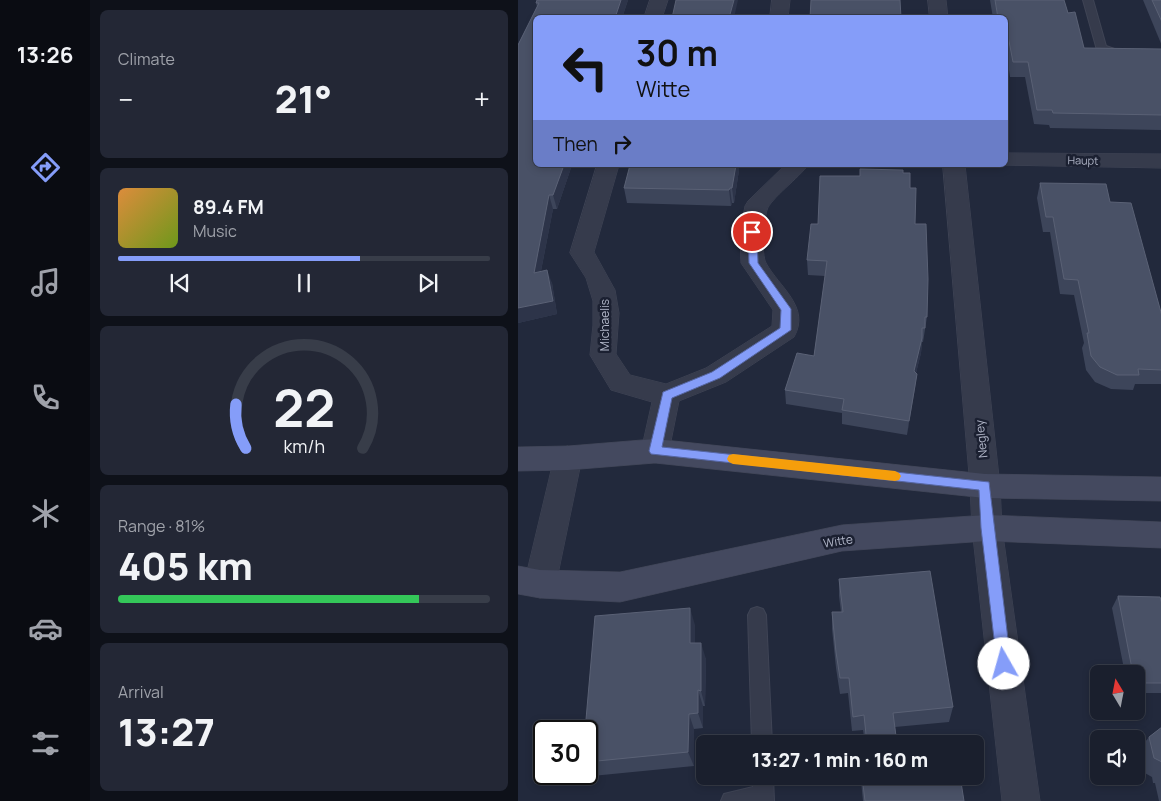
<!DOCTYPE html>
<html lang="en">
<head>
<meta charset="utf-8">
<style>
	body { margin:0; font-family:Manrope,sans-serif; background:#232735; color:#f1f3f6; height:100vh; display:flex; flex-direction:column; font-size:19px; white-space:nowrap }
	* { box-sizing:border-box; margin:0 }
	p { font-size:16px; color:#9fa2aa }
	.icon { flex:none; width:28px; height:28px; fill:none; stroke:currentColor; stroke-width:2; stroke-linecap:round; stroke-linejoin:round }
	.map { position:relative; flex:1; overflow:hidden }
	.drawer { display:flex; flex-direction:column; gap:10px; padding:10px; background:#0e1119; width:428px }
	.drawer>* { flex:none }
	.guide { position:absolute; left:15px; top:15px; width:475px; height:152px; border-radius:8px; box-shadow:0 2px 8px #0003,0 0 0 1px #383d49; background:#859df9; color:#111; overflow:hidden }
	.needle { width:32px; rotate:350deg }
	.controls { position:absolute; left:572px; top:665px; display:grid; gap:10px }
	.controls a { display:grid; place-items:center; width:55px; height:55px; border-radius:8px; background:#1a1f2d; box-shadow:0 2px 8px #0003,0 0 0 1px #383d49; font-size:25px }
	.speed { position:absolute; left:15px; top:720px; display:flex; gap:10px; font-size:25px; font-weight:700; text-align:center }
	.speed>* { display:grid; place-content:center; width:65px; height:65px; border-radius:50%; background:#1a1f2d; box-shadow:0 2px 8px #0003,0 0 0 1px #383d49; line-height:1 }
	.speed .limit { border:2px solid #111; border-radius:8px; background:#fff; color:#111 }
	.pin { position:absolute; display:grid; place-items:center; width:42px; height:42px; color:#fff; margin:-21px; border:2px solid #fff; border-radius:50%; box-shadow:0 1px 5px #0007 }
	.me { position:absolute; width:55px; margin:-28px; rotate:353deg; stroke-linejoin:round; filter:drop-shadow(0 0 4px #0008) }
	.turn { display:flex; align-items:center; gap:18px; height:105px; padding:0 20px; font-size:22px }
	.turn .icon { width:65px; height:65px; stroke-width:2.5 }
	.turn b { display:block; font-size:35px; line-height:42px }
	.then { display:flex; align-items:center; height:48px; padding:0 20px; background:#0003; gap:10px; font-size:19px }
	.big { font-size:38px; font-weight:800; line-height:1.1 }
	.drawer .tile { flex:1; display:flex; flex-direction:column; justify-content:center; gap:8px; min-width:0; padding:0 18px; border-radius:8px; background:#232735 }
	.drawer .dial { align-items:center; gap:0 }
	.dial svg { height:130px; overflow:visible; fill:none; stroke:#383d49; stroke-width:7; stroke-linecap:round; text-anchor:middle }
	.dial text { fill:#f1f3f6; stroke:none }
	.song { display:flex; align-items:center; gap:15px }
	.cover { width:60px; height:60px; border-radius:8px; background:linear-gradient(135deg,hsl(30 70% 55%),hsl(80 70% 35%)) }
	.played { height:5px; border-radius:2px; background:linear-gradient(90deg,#859df9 65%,#383d49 65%) }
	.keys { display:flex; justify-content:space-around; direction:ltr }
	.heat { display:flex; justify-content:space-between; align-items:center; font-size:28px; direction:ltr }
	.charge { height:8px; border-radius:4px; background:linear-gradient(90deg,#34c759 81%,#383d49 0) }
	.trip { position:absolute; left:178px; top:735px; width:288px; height:50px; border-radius:8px; background:#1a1f2d; box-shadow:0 2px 8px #0003,0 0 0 1px #383d49; font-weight:800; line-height:50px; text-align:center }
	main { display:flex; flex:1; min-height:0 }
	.tab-bar { display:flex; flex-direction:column; width:90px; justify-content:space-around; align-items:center; background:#0a0c12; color:#9fa2aa }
	.tab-bar .icon { width:35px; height:35px }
	.tab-bar .selected { color:#859df9 }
	.tab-bar b { font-size:22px; color:#f1f3f6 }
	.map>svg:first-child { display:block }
</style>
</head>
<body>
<main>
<nav class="tab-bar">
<b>13:26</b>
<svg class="icon selected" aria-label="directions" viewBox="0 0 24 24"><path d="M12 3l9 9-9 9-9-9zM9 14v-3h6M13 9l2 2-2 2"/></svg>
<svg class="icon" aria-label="music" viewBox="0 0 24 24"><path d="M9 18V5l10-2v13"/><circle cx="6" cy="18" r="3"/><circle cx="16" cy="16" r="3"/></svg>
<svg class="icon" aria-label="phone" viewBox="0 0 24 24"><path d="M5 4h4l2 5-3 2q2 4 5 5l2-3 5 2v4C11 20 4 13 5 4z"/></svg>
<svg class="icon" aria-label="climate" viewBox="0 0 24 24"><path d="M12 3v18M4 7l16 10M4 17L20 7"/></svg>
<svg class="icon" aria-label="car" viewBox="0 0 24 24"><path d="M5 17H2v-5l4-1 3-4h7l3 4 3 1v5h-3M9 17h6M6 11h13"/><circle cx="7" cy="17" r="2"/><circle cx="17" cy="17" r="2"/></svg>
<svg class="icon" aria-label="filters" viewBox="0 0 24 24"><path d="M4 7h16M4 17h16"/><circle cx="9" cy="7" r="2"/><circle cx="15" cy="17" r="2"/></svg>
</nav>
<section class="drawer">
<div class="tile"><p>Climate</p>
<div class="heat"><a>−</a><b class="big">21°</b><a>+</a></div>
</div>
<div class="tile">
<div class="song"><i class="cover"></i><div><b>89.4 FM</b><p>Music</p></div></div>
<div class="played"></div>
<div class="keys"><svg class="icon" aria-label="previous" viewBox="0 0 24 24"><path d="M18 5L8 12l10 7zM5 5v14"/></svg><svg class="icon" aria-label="pause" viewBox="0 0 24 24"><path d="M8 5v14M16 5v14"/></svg><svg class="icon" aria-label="next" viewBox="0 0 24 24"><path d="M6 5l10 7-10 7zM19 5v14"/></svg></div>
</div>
<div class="tile dial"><svg viewBox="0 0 100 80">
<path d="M14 69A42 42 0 1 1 86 69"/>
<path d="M14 69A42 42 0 0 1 8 42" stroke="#859df9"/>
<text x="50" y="56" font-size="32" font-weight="700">22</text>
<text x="50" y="72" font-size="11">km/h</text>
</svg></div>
<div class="tile"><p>Range · 81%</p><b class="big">405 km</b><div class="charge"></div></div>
<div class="tile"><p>Arrival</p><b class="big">13:27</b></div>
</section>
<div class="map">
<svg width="644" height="801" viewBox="0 0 644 801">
	<rect width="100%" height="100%" fill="#22293c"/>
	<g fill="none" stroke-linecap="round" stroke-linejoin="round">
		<defs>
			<g id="lane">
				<path d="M565,0H575L588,46L605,52H644V58H604L579,50Z"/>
				<path d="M239,607L245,609L248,615L254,744H234L230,615L233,609Z"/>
				<path d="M235,776H255L256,801H203L206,794L235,787Z"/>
			</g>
			<g id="street">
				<path d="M132,0H150L144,18H126Z"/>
				<path d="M254,0H272L270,18H252Z"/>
				<path d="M410,0H428L430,18H412Z"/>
				<path d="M488,153L644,154V168L482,165H488Z"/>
				<path d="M79,165H101L76,252L97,290L101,313L98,354L112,375L148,384L188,368L254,326L255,310L223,263L222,232L227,206L230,201L267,165H290C282,177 252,199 249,210C246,221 243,254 248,263C261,287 293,307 276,337L208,382L161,401L151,451L147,459L137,463L127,459L123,451L134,402L93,390L72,355L75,325V301L68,278L52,253Z"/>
				<path d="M425,165H447L482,486L484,528L522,801H484L454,528L452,486Z"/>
				<path d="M50,446L60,450L64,458L38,584L33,594L22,598L11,594L6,584L36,458L40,450Z"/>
			</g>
			<g id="secondary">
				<path d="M137,439L467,474L644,477V501L467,498L137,463L50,470L0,471V447L50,446Z"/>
				<path d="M469,515L644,522V548L469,541L324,551L102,602L22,598L0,594V566L22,570L102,572L324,525Z"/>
			</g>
		</defs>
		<use href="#lane" stroke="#3f4455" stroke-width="2"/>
		<use href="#street" stroke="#3f4455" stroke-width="1"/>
		<use href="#secondary" stroke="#3f4455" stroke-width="1"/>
		<use href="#lane" fill="#363b4c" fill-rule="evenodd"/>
		<use href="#street" fill="#363b4c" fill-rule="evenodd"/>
		<use href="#secondary" fill="#44495f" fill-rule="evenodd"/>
	</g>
	<g fill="#3d455a">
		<path d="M110,0L104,18H18L54,165L39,209H35L23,271L34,283L39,314L0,323V45L19,7L18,3Z"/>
		<path d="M472,0H546L550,13L566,48L644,49V130L532,128L531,125L516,124L507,77H492L488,50V18H475Z"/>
		<path d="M625,0H644V46Z"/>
		<path d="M112,165H221V170L216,203H214L213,206L109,203L106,188Z"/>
		<path d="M385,173L392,188L409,317L405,342H404L403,353L398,373L399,374L397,388L389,435L324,424V413L268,404L267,390L296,356L307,276L290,275L289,260L300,224L342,176Z"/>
		<path d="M522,183L592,202L644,316V384H617L615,390L593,389L577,382L568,370L564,348L566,343L556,295L542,294L532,232H525L519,198Z"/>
		<path d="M321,579L435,707L431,722L377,727L379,744H347L345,730L334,731L330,693L322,694L318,668L314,629V612H323L321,596Z"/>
		<path d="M600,596L644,604V693H619V674H607L594,608Z"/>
		<path d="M177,625V643L188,659L187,706H185V728L176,729V766L74,776L69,768V731Z"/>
		<path d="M644,727V801H641L637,783H635L634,777L625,772L620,751L631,737Z"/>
		<path d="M343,776H442L446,801H345L343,781Z"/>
	</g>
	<g fill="#2d3449">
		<path d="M103,0H110L104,18H97Z"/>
		<path d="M216,0H220L216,18H211Z"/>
		<path d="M46,165H54L39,209L35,195Z"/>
		<path d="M218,165H221V170L216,203L214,188Z"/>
		<path d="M212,188L214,203L213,206L211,190Z"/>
		<path d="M31,195L35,209L20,286L16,273Z"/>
		<path d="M29,270L34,283L39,314L0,323V308Z"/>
		<path d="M404,338L403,353L395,385L396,371Z"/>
		<path d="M399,374L397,388L389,435L391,421Z"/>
		<path d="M172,608L177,625V660L172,643Z"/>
		<path d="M183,643L188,659L187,706L183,691Z"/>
		<path d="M180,690L185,706V728L180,713Z"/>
		<path d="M171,714L176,729V766L170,752Z"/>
	</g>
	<g fill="#495166" stroke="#5a6175">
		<path d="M19,0H103L97,18H18V165H46L35,195H31L16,273L29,270L35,301L0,308V45L21,3H18Z"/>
		<path d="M158,0H216L211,18H154Z"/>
		<path d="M293,0H382L383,18H292Z"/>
		<path d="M477,0H546L550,13L557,12L566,48L644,49V115L535,113L534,110H519L510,62H495L490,36H488V18H480Z"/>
		<path d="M634,0H644V22Z"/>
		<path d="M112,165H218L214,188H212L211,190L106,188Z"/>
		<path d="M342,169L385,170V173H392V188H398L397,224H408L410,279L409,317H407V328H404V338L396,371L399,374L391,421L324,410L326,399L267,390L279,353L296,356L309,261L289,260L293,224H300L302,176H342Z"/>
		<path d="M522,183L588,184L592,202L613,203L644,316V370L620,369L621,375H599L582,367L573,356L569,333H571L560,280L546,279L535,217H528Z"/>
		<path d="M412,571L435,707L375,713L379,744H349L346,715L335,717L331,678H322L318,652L314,612H325L321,579Z"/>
		<path d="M600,596L642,597L644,604V683H619V674H615Z"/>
		<path d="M172,608V643H183V691L180,690V713L171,714L170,752L69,762V731H67L77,616Z"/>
		<path d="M644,727V762L636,758L631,737Z"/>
		<path d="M344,776H442L446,801H347Z"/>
	</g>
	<path fill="#859df9" stroke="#5666a2" d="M234,228L239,232L240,263L273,309V330L202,378L154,398L144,447L471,482L493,664L491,669L486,671L481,669L479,664L463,528L461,490L133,454L131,451L145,392L194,372L262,328L263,310L231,263L230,232Z"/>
	<path fill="#f59e0b" d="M215,454L377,471L381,473L383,476L381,480L377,481L215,464L211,462L209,459L211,455Z"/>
	<g text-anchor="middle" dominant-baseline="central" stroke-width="5" stroke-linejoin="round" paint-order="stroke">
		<g font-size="11" fill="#b1b6c8" stroke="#1b2031">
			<text transform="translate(565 160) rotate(1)">Haupt</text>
		</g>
		<g font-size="12" fill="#b1b6c8" stroke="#1b2031">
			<text transform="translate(86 325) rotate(-90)">Michaelis</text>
			<text transform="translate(463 439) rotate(-96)">Negley</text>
			<text transform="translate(320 541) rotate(-9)">Witte</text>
		</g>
	</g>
</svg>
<div class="controls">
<a><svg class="needle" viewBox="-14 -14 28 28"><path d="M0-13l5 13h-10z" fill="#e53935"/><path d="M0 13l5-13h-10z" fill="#9fa2aa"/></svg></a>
<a><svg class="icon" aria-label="sound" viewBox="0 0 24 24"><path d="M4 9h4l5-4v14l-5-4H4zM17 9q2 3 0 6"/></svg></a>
</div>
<div class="speed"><div class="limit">30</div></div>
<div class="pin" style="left:234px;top:232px;background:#d93025"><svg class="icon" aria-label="arrive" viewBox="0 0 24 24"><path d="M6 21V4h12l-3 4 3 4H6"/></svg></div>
<svg class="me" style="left:486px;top:664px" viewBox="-20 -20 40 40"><circle r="19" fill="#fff"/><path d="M0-13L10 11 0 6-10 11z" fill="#859df9"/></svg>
<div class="trip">13:27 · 1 min · 160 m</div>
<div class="guide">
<div class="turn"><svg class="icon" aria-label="left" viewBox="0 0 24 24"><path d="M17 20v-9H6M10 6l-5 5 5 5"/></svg><div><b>30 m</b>Witte</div></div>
<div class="then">Then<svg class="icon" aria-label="right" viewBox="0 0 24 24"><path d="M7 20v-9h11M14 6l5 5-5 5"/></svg></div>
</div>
</div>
</main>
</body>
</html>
